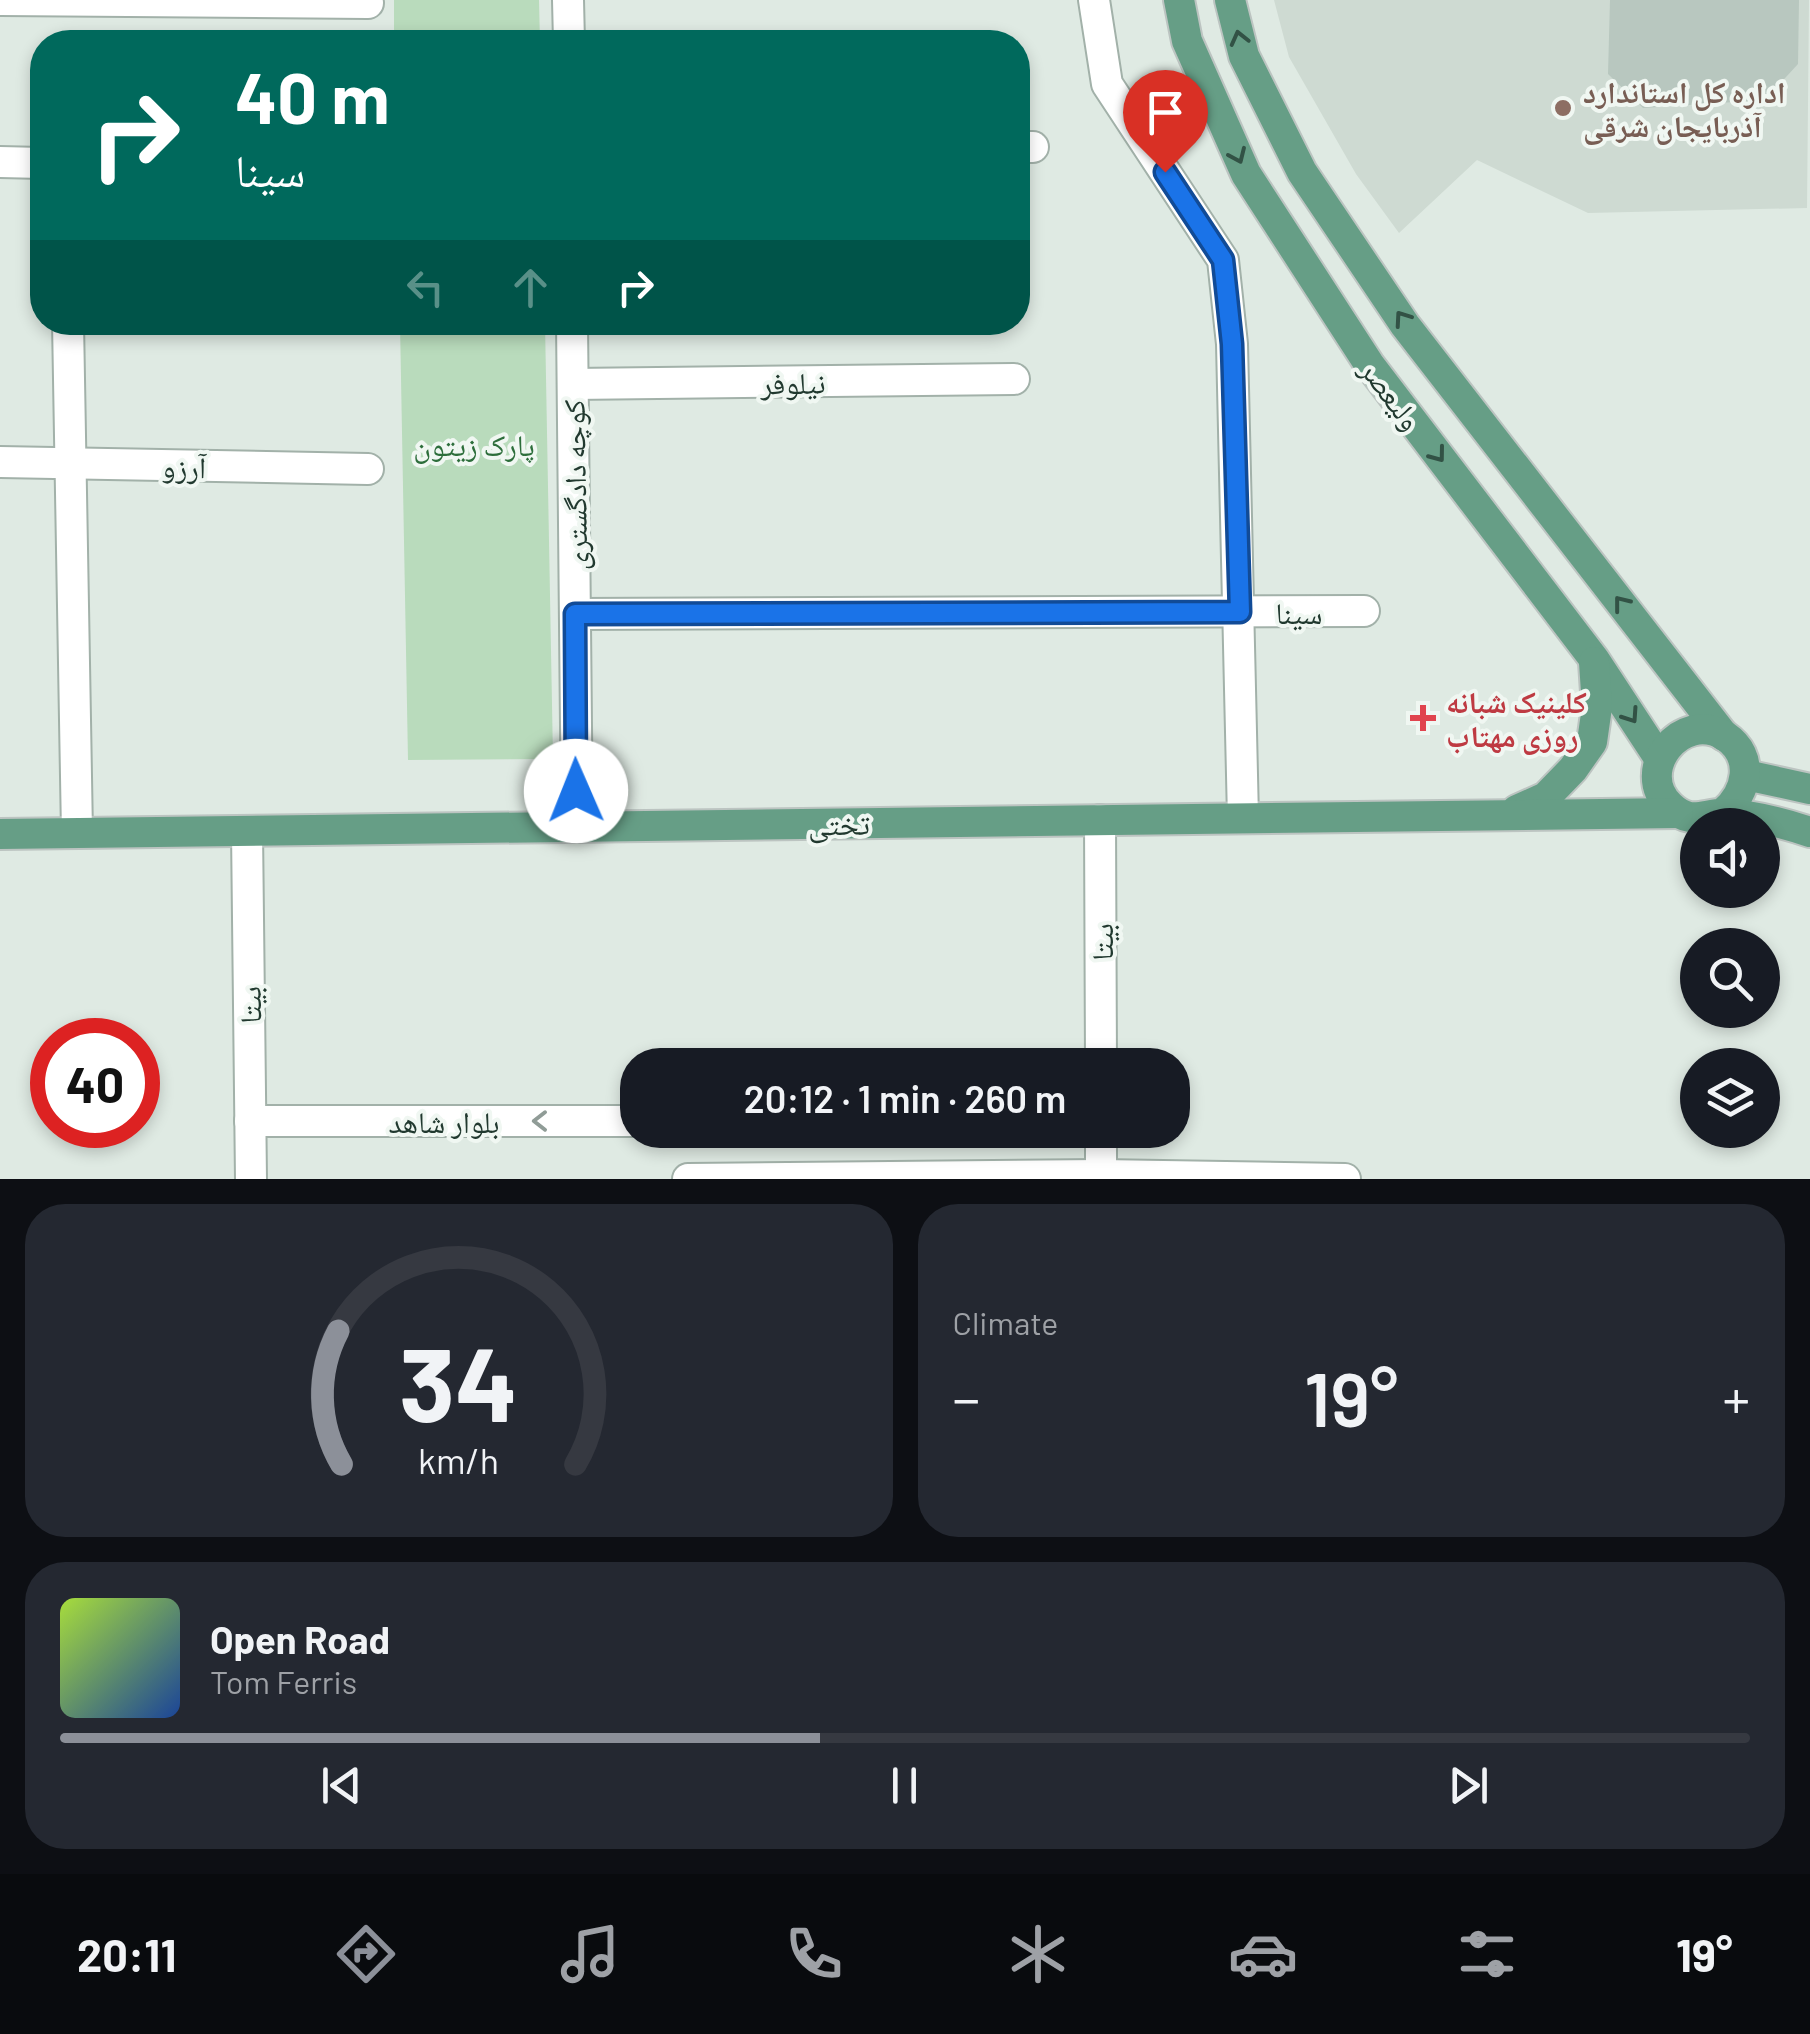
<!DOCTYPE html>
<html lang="en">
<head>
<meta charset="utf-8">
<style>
	body { margin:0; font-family:Barlow,"Noto Naskh Arabic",sans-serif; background:#242831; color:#f1f3f6; height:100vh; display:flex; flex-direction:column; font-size:38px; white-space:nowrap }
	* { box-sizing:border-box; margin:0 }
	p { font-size:32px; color:#9ea1a6 }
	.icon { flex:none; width:55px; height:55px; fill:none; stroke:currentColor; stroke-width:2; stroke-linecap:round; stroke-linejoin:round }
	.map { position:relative; height:1179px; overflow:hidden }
	.drawer { display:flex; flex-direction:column; gap:25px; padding:25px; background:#0d0f14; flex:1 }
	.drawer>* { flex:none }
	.hud { position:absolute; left:30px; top:30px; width:1000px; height:305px; border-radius:40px; box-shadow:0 5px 15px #0003; background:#00695c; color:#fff; overflow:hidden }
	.fabs { position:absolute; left:1680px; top:808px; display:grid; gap:20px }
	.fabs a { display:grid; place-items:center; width:100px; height:100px; border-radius:50%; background:#171b24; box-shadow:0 5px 15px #0003; font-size:50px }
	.speed { position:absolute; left:30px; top:1018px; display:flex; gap:20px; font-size:50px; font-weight:700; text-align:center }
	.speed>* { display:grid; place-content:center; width:130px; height:130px; border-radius:50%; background:#171b24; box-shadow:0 5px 15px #0003; line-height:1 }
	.speed .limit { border:15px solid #d22; background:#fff; color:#111 }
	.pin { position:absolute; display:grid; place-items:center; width:85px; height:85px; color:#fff; margin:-102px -42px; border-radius:50% 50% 50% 0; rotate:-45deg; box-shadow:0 0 10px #0007 }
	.pin .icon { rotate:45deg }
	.me { position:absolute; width:110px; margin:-55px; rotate:359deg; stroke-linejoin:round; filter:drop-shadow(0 0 8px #0008) }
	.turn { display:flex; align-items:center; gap:35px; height:210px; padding:0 40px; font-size:45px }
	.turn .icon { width:130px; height:130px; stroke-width:2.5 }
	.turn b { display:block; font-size:70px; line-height:85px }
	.lanes { display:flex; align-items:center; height:95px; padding:0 40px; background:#0003; justify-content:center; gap:50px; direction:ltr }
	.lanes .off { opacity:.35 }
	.big { font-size:75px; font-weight:600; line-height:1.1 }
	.drawer .widget { flex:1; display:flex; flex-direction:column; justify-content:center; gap:15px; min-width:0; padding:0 35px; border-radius:40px; background:#242831 }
	.drawer .dial { align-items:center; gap:0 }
	.dial svg { height:260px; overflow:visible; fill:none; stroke:#363941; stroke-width:7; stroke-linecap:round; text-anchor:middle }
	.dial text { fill:#f1f3f6; stroke:none }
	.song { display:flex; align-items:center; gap:30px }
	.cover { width:120px; height:120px; border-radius:15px; background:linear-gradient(135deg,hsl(80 70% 55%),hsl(220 70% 35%)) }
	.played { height:10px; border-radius:5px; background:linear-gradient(90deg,#8c9099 45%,#363941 45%) }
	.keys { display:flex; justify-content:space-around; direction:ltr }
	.heat { display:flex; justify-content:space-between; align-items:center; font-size:55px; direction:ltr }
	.drawer .tiles { flex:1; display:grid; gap:25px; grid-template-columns:1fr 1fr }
	.widget:last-child { grid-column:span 2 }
	.trip { position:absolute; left:620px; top:1048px; width:570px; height:100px; border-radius:40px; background:#171b24; box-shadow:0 5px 15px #0003; font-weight:600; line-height:100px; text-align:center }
	.menu { display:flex; height:160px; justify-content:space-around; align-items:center; background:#090b0e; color:#9ea1a6 }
	.menu .icon { width:70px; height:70px }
	.menu .on { color:#8c9099 }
	.menu b { font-size:45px; color:#f1f3f6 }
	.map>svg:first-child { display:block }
</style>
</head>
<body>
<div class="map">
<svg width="1810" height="1179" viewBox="0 0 1810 1179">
	<rect width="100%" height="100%" fill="#dfeae3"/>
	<path fill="#cedad2" d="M1274,0H1809L1807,208L1588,213L1477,160L1399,233L1356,174L1289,57Z"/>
	<g fill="#b9dbbc">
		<path d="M394,0H539L540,42H394Z"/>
		<path d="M400,323H545L553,759L408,760Z"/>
	</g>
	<path fill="#b8c7bf" d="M1610,0H1799L1798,64L1765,100L1643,108L1608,74Z"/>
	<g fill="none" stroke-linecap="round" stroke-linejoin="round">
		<defs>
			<g id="minor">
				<path d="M0,0L368,3"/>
				<path d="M568,0L569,42"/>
				<path d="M1094,0L1107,84L1223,260L1232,344L1243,818"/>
				<path d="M1018,147H1033"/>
				<path d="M0,162L42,163"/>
				<path d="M68,322L77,833"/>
				<path d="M572,322L577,827"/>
				<path d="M573,384L1014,379"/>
				<path d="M0,462L368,469"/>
				<path d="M575,614L1364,611"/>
				<path d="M1100,820L1101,1065"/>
				<path d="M247,831L251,1179"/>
				<path d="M250,1121H638"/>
				<path d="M1101,1130V1179"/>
				<path d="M688,1179L1101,1175L1345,1179"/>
			</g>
			<g id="major">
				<path d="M1179,0L1187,41L1246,174L1369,364L1594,659L1659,758"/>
				<path d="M1230,0L1244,56L1302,172L1405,325L1724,736"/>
				<path d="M1746,775L1810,789"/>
				<path d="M1517,810L1546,797L1573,769L1592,742L1597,707L1594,662"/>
				<path d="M1723,813C1747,793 1756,757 1725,736C1681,709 1633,771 1670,806C1692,827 1705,812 1727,814C1755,816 1784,823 1810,832"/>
				<path d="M0,834L1678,813"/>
			</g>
		</defs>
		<use href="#minor" stroke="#a2b1a9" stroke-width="34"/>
		<use href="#major" stroke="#bcc4c1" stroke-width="34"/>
		<use href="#minor" stroke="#fff" stroke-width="30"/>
		<use href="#major" stroke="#669e86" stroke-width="30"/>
	</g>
	<defs><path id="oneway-chevron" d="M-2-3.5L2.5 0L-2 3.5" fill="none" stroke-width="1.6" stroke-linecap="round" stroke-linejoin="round" transform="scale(2.5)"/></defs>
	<g stroke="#325245">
		<use href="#oneway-chevron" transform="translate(1239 38) rotate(-104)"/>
		<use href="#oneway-chevron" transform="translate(1238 156) rotate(66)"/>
		<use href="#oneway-chevron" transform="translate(1402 318) rotate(-125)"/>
		<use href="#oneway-chevron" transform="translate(1438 455) rotate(53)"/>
		<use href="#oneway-chevron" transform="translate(1621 603) rotate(-128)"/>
		<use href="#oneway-chevron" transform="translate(1631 716) rotate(56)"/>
	</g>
	<use stroke="#909c97" href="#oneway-chevron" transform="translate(540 1121) rotate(-180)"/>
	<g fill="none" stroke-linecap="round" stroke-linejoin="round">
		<defs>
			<path id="route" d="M576,791L575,614L1240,612L1232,344L1223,260L1165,172"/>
		</defs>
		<use href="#route" stroke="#114b97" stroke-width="25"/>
		<use href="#route" stroke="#1a73e8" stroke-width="18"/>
	</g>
	<circle fill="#8d6e63" stroke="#f0f7f2" stroke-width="4" cx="1563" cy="108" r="10"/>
	<path fill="#e0444e" stroke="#f0f7f2" stroke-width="4" d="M1418 703h10v10h10v10h-10v10h-10v-10h-10v-10h10z"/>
	<g text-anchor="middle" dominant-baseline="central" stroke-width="8" stroke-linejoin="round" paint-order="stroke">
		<g font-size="30" font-weight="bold" fill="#785e54" stroke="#f0f7f2" text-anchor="start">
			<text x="1583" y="91">اداره کل استاندارد<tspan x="1583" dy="34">آذربایجان شرقی</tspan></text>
		</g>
		<g font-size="30" fill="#21392f" stroke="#f0f7f2">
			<text transform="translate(793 382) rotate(-1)">نیلوفر</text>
			<text transform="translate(1392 394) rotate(53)">ولیعصر</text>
			<text transform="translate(184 466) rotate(1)">آرزو</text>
			<text transform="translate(574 485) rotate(-91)">کوچه دادگستری</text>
			<text x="1299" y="612">سینا</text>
			<text transform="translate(839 823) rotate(-1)">تختى</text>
			<text transform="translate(1101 942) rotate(-90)">بیتا</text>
			<text transform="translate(249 1005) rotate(-91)">بیتا</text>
			<text x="444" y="1121">بلوار شاهد</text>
		</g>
		<g font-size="30" fill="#2d6e3b" stroke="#f0f7f2">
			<text x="474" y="444">پارک زیتون</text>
		</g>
		<g font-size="30" font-weight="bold" fill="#be3a42" stroke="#f0f7f2" text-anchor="start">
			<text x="1446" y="701">کلینیک شبانه<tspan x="1446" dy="34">روزی مهتاب</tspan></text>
		</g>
	</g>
</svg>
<div class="fabs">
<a><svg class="icon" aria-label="sound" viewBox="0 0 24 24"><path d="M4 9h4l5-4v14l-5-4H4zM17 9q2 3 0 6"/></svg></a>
<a><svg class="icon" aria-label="search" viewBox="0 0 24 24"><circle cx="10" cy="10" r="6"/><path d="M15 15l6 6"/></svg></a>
<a><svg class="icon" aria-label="layers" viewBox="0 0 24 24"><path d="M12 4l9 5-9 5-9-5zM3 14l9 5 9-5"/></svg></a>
</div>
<div class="speed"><div class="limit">40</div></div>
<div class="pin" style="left:1165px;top:172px;background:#d93025"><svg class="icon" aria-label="arrive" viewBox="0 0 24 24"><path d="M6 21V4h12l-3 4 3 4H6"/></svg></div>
<svg class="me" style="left:576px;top:791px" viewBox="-20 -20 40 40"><circle r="19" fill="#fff"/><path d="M0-13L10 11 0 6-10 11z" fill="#1a73e8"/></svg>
<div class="trip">20:12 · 1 min · 260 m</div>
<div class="hud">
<div class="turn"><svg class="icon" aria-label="right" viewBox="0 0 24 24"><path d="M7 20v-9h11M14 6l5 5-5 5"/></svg><div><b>40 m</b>سینا</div></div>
<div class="lanes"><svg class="icon off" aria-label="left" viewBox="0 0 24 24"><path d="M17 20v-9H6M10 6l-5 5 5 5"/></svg><svg class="icon off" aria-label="ahead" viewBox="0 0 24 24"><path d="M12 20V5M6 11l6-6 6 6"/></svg><svg class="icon" aria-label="right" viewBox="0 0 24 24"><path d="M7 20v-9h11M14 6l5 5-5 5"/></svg></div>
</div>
</div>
<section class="drawer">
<div class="tiles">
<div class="widget dial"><svg viewBox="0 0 100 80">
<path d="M14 69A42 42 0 1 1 86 69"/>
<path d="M14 69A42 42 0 0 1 13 28" stroke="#8c9099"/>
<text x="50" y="56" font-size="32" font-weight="700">34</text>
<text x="50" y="72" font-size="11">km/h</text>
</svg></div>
<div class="widget"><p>Climate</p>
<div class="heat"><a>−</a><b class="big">19°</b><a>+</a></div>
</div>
<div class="widget">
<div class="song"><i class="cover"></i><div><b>Open Road</b><p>Tom Ferris</p></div></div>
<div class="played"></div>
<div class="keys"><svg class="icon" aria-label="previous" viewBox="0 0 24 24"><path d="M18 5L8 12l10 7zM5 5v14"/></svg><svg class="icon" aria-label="pause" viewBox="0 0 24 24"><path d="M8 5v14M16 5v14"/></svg><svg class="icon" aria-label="next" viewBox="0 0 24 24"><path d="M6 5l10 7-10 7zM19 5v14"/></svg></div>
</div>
</div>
</section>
<nav class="menu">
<b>20:11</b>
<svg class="icon on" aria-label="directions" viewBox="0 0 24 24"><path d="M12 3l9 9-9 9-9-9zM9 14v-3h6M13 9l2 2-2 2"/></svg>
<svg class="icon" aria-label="music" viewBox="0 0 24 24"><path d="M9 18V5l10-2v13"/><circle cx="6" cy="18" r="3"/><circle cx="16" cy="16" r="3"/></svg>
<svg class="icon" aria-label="phone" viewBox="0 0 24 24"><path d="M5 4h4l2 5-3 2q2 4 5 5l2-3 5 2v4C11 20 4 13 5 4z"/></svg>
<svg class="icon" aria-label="climate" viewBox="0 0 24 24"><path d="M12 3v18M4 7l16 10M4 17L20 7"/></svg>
<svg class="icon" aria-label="car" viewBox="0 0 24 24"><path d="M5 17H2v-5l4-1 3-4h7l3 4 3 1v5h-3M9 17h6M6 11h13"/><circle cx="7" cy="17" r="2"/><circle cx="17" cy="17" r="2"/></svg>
<svg class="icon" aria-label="filters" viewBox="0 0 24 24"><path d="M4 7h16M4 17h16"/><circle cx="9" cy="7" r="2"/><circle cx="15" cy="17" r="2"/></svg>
<b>19°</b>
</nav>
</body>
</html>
